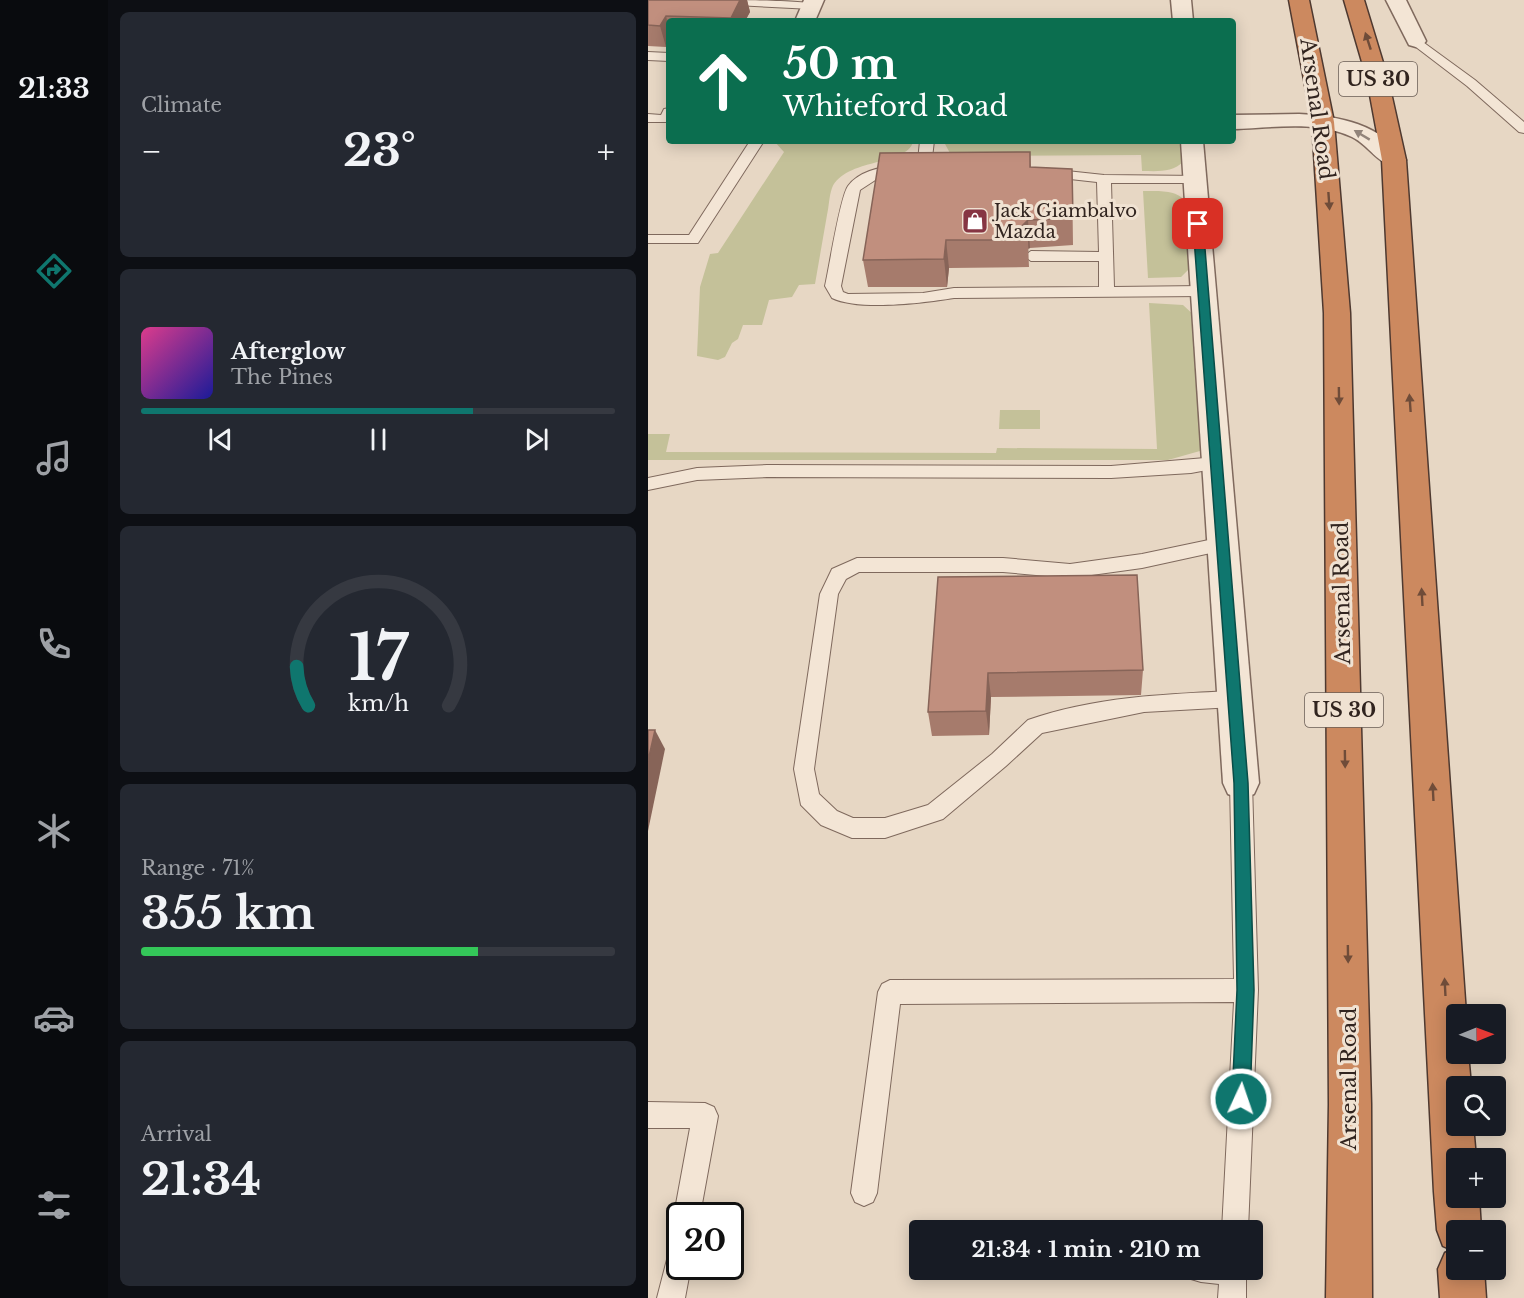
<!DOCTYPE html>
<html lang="en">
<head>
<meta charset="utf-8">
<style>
	body { margin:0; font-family:"Libre Baskerville",serif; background:#242831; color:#f1f3f6; height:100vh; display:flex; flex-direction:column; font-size:22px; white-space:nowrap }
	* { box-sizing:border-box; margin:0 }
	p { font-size:20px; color:#9ea1a6 }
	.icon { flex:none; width:33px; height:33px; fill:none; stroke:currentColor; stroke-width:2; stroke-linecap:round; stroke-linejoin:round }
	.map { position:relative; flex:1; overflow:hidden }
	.details { display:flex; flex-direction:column; gap:12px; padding:12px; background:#0d0f14; width:540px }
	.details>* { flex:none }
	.guide { position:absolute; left:18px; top:18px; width:570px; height:126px; border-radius:6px; box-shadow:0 3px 15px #0003; background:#0b6e4f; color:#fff; overflow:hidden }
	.needle { width:39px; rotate:89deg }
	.tools { position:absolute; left:798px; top:1004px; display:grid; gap:12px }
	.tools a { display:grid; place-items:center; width:60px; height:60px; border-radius:6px; background:#171b24; box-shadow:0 3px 15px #0003; font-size:30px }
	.speed { position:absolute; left:18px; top:1202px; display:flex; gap:12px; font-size:30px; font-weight:700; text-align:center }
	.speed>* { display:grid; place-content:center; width:78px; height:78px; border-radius:50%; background:#171b24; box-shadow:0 3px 15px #0003; line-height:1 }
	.speed .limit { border:3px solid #111; border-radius:9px; background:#fff; color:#111 }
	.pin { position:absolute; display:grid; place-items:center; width:51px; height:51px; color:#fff; margin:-26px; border-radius:12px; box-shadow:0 3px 9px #0006 }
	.me { position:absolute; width:66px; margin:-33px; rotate:3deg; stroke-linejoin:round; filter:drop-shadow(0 0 4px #0008) }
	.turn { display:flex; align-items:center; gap:21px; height:126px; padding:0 18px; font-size:27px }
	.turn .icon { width:78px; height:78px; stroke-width:2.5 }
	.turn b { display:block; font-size:42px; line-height:51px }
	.big { font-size:45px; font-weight:700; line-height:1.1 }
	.details .tile { flex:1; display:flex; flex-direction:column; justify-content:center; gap:9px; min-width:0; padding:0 21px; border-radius:9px; background:#242831 }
	.details .dial { align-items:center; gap:0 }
	.dial svg { height:156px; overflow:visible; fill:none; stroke:#363941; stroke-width:7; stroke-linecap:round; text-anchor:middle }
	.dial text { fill:#f1f3f6; stroke:none }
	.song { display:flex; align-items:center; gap:18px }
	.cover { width:72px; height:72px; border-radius:9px; background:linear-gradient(135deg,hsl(330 70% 55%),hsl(240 70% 35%)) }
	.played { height:6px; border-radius:3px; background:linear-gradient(90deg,#0f766e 70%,#363941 70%) }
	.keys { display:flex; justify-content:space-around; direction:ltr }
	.heat { display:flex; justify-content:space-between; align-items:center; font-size:33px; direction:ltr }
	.charge { height:9px; border-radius:4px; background:linear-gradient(90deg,#34c759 71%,#363941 0) }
	.trip { position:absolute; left:261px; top:1220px; width:354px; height:60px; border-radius:6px; background:#171b24; box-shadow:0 3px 15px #0003; font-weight:700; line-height:60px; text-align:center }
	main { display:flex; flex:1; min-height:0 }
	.tabs { display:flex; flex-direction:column; width:108px; justify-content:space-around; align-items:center; background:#090b0e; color:#9ea1a6 }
	.tabs .icon { width:42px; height:42px }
	.tabs .selected { color:#0f766e }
	.tabs b { font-size:27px; color:#f1f3f6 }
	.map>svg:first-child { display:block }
</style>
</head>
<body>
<main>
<nav class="tabs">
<b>21:33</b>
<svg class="icon selected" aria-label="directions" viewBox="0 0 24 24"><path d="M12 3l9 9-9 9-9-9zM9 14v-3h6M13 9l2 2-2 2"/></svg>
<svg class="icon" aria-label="music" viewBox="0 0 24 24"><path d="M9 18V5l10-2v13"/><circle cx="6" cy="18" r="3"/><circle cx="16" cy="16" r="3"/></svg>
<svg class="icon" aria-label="phone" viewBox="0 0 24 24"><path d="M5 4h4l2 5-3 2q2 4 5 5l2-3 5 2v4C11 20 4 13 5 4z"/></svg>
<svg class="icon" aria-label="climate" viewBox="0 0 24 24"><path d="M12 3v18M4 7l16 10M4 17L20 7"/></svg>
<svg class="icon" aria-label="car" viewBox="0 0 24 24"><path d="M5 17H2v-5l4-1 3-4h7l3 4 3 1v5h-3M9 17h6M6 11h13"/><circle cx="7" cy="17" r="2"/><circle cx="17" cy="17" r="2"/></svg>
<svg class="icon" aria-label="filters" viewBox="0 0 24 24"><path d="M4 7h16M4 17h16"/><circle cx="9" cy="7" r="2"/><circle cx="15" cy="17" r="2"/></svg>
</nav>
<section class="details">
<div class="tile"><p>Climate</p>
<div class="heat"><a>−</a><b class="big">23°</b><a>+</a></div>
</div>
<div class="tile">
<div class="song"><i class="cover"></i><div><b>Afterglow</b><p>The Pines</p></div></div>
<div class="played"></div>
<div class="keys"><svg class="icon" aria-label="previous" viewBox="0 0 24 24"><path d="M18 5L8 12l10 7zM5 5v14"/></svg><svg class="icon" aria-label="pause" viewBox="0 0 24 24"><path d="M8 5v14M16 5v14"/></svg><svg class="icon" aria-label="next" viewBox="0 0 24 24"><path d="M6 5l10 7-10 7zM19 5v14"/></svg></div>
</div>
<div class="tile dial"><svg viewBox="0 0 100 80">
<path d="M14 69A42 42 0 1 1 86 69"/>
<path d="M14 69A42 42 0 0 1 8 49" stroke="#0f766e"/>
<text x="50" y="56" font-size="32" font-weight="700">17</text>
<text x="50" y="72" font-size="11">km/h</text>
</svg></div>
<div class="tile"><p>Range · 71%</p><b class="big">355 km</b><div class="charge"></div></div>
<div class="tile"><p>Arrival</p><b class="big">21:34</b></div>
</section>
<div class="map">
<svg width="876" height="1298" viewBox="0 0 876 1298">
	<rect width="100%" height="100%" fill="#e7d7c4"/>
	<g fill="#c4c199">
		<path d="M126,141L265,142C258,166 197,158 184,188C181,196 181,207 179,215C175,238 171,261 167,284L151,285L144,297L121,300L114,325H95L90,339L84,343L77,357L70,360L49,356L52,287L62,254L70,253L136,152Z"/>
		<path d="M298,141H529L534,147L536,161C524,173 510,171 494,171L493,155L314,156L303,155L297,144Z"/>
		<path d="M495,191C511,191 531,189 539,204L544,266L533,277L500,278Z"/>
		<path d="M501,303L535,305L548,317L559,449L520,460H0V434H22L18,452L348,453L349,448L509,449Z"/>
		<path d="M352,410H392V429H351Z"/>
	</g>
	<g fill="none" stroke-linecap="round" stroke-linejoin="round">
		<defs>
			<g id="lane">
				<path d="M62,0C81,0 160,0 170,5L164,9L68,4Z"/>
				<path d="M768,37L827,80L876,122V133L871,132L819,86L764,44L762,41Z"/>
				<path d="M0,52L21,53V61L0,60Z"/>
				<path d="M21,108V122H0V114L13,115L16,109Z"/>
				<path d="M102,141H116L50,243H0V235H41Z"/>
				<path d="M272,141H286L283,166L289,167L291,170L289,173L276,174L269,170Z"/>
				<path d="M255,166L262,170L260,173L232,177L212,190L193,286L195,292L200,294L275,293L306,288L451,287V261H383L376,256L383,251L451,252L449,182L395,176L393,173L400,169L456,175L552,176L554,179L552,182L547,183H463L466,287L555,286L563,291L555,296L306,298C275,303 211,311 184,298L177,286C181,269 192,197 200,186C212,170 236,166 255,166Z"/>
				<path d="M569,457L575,459L578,463L575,467L543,473L463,478L119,477L49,480L0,490V478L49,468L119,465L463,466Z"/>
				<path d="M575,537L581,539L584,544L581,549L494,568L422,578L355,572H211L198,579L190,594L166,769L171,794L189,811L205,818H237L280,805L344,754L380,720C446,697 517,694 586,691L593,693L596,699L593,705L586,707L496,712L394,733L358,766L295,819L237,838H204L173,825L153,805L146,769L172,594L184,569L209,558H355L422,564L494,554Z"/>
				<path d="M593,774L600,776L604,783L610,990L600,1230H574L586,1002L252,1004L229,1193L225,1202L216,1206L207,1202L203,1193L230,992L234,984L242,980L586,979L582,783L586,776Z"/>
				<path d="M0,1102L57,1103L66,1107L70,1116L52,1215H32V1225L26,1215L42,1128H0Z"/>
				<path d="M32,1240V1266H43L37,1298H9L23,1244Z"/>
				<path d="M540,1269H598V1298H570L571,1284L553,1282L543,1279Z"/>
			</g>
			<g id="street">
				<path d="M156,0H176L167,21H147Z"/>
				<path d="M523,0H543L545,21H525Z"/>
				<path d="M738,0H758L778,41L775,45L768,47L761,45Z"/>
				<path d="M651,114C691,116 733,124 758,160L754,165C732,170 723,146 704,137C668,120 624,128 585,129V115Z"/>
				<path d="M533,141H555L611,783L606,794L593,799L580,794L575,783Z"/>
			</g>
			<g id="highway">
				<path d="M641,0H661L686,122L702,313L723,1104L724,1298H678L681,1104L676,313L664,122Z"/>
				<path d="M696,0H716L740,79L758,160L818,1014H808V1053H820L823,1086H808V1125H825L828,1158H808V1197H831L833,1230H808V1269H836L838,1298H792L790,1269L797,1253L804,1250L795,1246L789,1230L786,1192L734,160L719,79Z"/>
			</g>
		</defs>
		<use href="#lane" stroke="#7f695d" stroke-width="2"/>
		<use href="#street" stroke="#7f695d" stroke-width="3"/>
		<use href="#highway" stroke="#4e3930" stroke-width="3"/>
		<use href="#lane" fill="#f3e5d5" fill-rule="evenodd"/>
		<use href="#street" fill="#f3e5d5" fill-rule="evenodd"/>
		<use href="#highway" fill="#cc895f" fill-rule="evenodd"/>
	</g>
	<g fill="#a67b6c">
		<path d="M0,0H99L102,12L97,21H21V42L18,47L0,46Z"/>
		<path d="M382,152L383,167L424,169L425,245L382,248L380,249L381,267L301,268L299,287H220L215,260Z"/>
		<path d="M290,577L495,670L493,695L343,697L341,735L284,736L280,712Z"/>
	</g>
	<g fill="#876458">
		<path d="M92,0H99L102,12L97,21H84L83,18Z"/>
		<path d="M18,16L21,28V42L18,47L12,26Z"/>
		<path d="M380,220L382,248L380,249L381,267L380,240L372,228Z"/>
		<path d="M298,240L301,268L299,287L296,259Z"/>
		<path d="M340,673L343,697L341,735L338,711Z"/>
		<path d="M7,730L17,749L0,831V761Z"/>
	</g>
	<g fill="#c18f7e" stroke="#876458" stroke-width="1.5">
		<path d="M0,0H92L83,18L18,16L12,26L0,25Z"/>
		<path d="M382,152V167L424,169L425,218L380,220L372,228L380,235V240H298L296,259L215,260L232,153Z"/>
		<path d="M489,575L495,670L340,673L338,711L280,712L290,577Z"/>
		<path d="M0,730H7L0,761Z"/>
	</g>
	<defs><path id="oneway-solid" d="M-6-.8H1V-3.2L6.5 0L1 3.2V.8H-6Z" transform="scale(1.5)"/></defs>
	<g fill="#6f4c39">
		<use href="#oneway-solid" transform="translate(720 41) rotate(-108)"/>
		<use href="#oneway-solid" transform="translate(681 201) rotate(86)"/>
		<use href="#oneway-solid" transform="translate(691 396) rotate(89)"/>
		<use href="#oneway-solid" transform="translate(762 403) rotate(-94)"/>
		<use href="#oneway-solid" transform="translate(774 597) rotate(-93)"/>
		<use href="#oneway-solid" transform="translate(697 759) rotate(89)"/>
		<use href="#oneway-solid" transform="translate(785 792) rotate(-93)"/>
		<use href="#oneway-solid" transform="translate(700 954) rotate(89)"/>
		<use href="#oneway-solid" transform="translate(797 987) rotate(-93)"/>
	</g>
	<use fill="#92847a" href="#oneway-solid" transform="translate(714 135) rotate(-149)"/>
	<path fill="#0f766e" stroke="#0a4d48" stroke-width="1.5" d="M550,221L555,224L600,783L606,990L602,1099L599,1105L593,1108L587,1105L584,1099L589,990L586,783L545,224Z"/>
	<defs>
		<symbol id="shop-square" viewBox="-11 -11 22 22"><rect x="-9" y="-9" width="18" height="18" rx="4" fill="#863543" stroke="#f0e2d2"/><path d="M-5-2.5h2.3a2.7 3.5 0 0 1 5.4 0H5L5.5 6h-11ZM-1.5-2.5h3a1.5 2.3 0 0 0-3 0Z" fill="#fff"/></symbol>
	</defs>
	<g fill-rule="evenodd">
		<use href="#shop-square" x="312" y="206" width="30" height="30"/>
	</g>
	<g text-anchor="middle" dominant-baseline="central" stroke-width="6" stroke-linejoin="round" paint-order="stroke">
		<g font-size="18" fill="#31241f" stroke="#f0e2d2" text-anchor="start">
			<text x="346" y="211">Jack Giambalvo<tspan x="346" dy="21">Mazda</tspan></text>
		</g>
		<g fill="#f0e2d2" stroke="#6a5d55" stroke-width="1.5">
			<rect x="691" y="62" width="78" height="34" rx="4.5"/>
			<rect x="657" y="693" width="78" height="34" rx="4.5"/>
		</g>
		<g font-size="20" font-weight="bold" fill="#31241f">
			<text x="730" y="79">US 30</text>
			<text x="696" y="710">US 30</text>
		</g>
		<g font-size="21" fill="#31241f" stroke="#f0e2d2">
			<text transform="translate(669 109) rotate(82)">Arsenal Road</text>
			<text transform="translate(694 593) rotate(-91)">Arsenal Road</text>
			<text transform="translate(701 1079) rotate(-90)">Arsenal Road</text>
		</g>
	</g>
</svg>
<div class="tools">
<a><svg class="needle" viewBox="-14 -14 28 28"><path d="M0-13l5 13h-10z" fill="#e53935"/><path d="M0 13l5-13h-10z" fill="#9ea1a6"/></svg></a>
<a><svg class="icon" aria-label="search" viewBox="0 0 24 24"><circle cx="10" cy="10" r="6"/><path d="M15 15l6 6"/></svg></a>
<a>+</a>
<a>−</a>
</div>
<div class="speed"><div class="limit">20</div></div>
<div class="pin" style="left:550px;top:224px;background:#d93025"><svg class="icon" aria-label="arrive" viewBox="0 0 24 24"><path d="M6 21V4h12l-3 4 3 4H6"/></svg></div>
<svg class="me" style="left:593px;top:1099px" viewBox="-20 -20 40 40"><circle r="17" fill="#0f766e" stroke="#fff" stroke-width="3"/><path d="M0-11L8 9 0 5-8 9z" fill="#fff"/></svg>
<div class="trip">21:34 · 1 min · 210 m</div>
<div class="guide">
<div class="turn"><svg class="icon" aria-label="ahead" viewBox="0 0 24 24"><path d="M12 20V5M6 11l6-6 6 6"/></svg><div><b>50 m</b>Whiteford Road</div></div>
</div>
</div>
</main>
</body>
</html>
